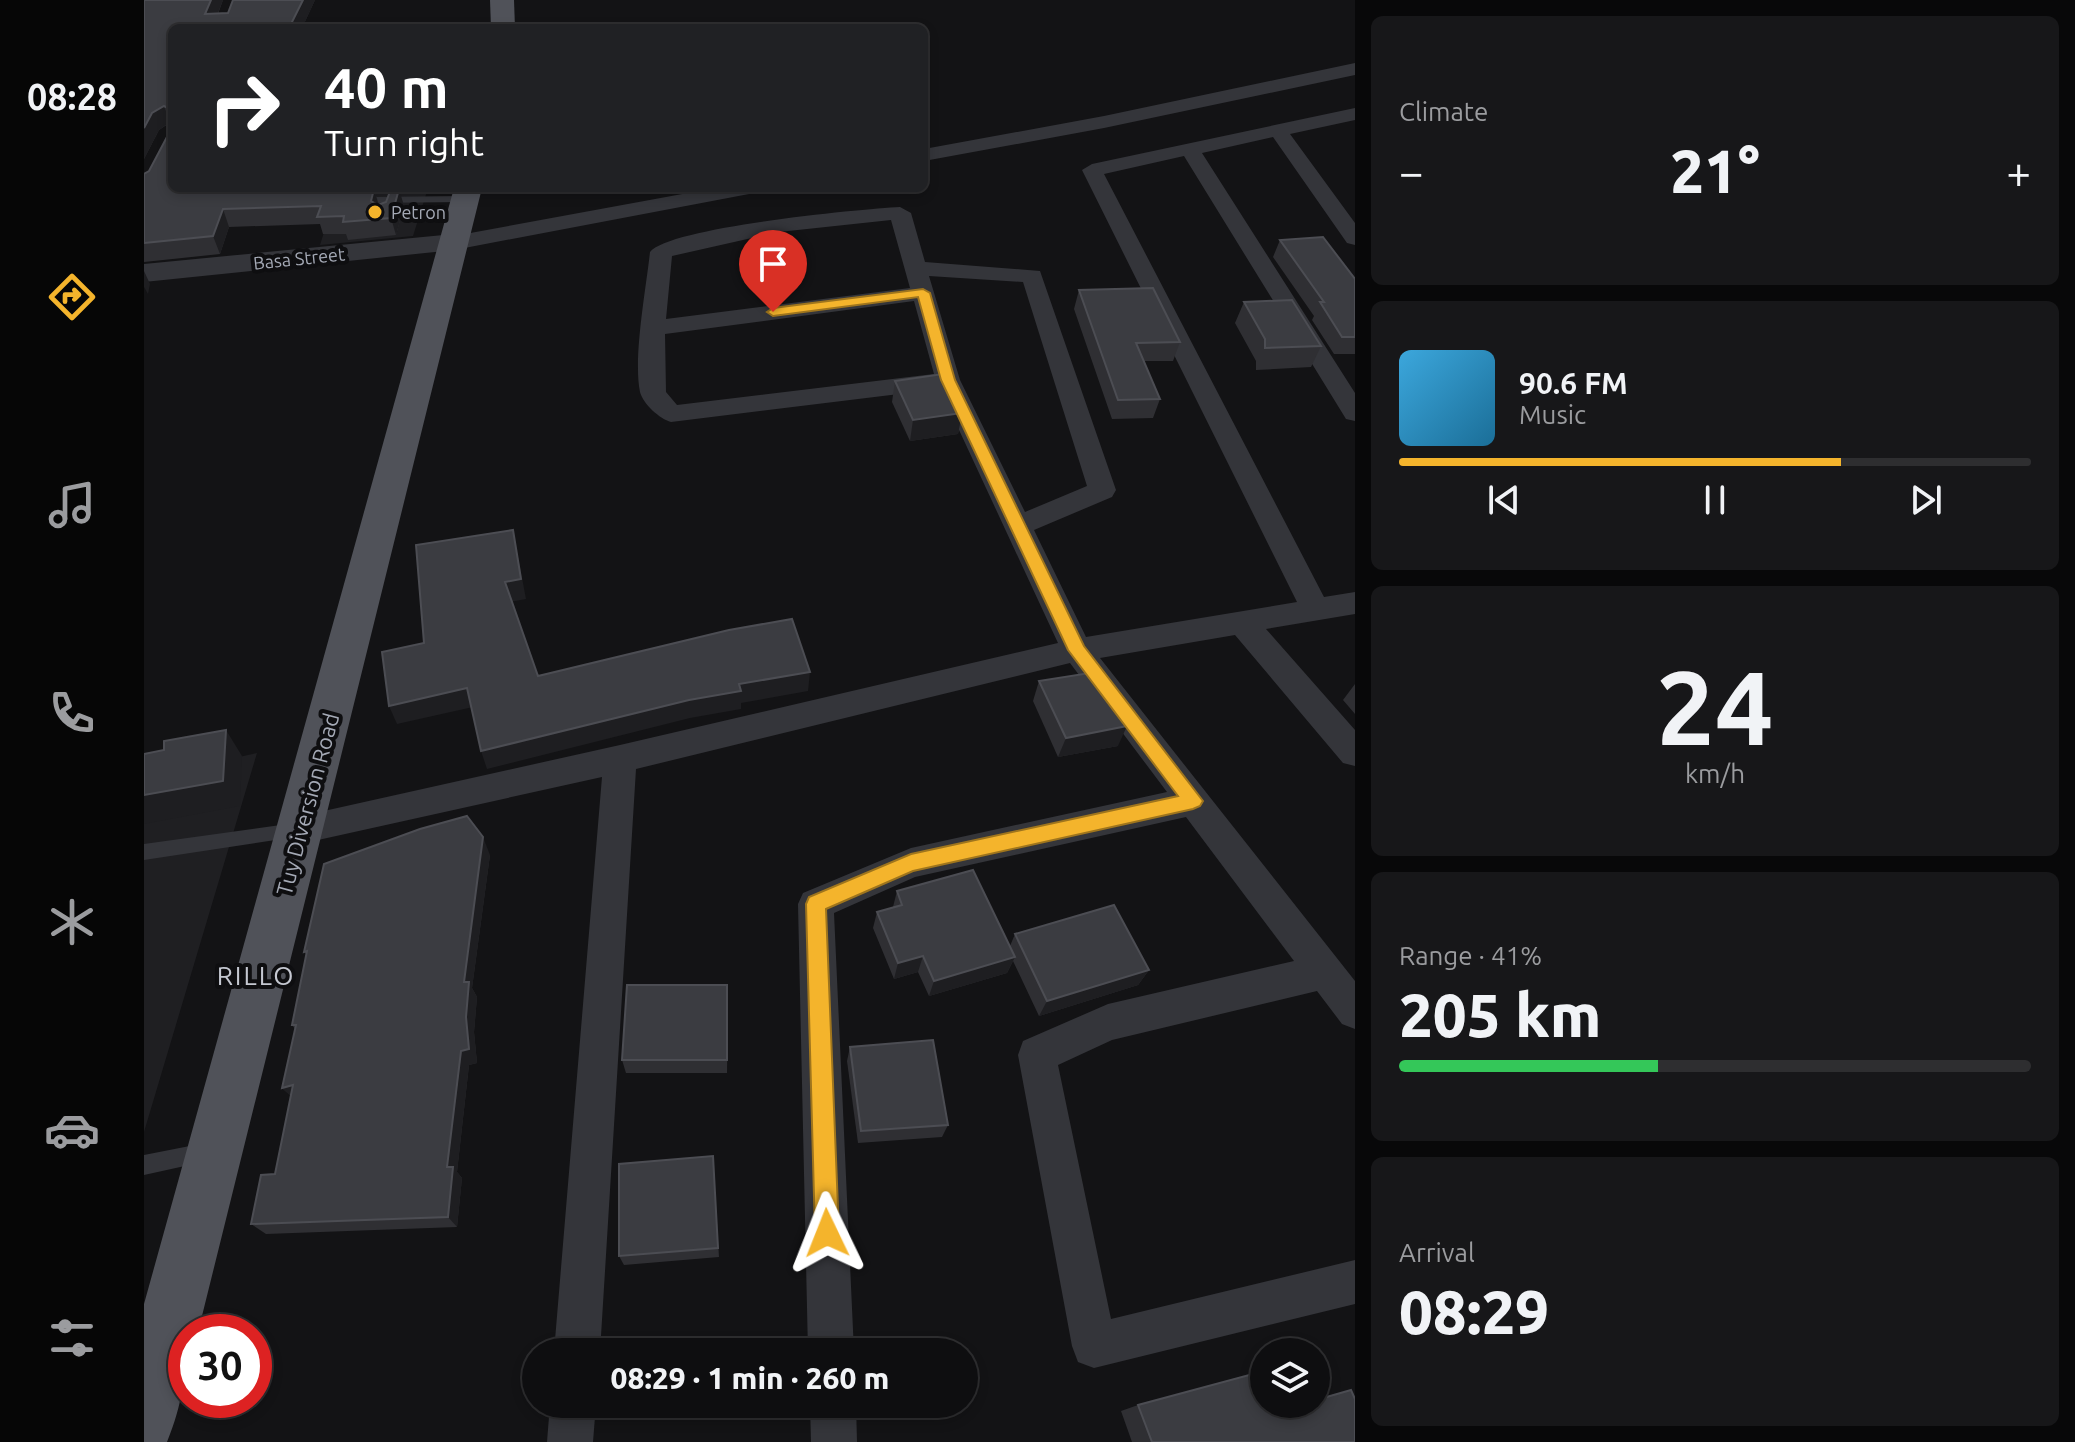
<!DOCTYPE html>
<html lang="en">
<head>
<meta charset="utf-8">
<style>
	body { margin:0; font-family:Ubuntu,sans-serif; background:#171719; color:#f1f3f6; height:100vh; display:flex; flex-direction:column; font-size:30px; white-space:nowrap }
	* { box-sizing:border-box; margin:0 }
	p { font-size:26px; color:#9b9c9f }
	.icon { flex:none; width:44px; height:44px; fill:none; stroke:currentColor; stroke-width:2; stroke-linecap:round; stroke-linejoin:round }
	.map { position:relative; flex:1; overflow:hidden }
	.panel { display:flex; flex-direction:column; gap:16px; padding:16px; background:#080809; width:720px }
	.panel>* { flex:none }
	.hud { position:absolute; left:24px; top:24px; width:760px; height:168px; border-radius:12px; box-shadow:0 4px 12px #0003,0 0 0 2px #2e2e30; background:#202124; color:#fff; overflow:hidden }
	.controls { position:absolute; left:1106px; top:1338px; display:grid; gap:16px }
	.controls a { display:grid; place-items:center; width:80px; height:80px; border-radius:50%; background:#0e0e10; box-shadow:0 4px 12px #0003,0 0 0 2px #2e2e30; font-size:40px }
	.speed { position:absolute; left:24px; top:1314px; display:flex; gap:16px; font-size:40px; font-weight:700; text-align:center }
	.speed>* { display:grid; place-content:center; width:104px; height:104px; border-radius:50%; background:#0e0e10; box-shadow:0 4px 12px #0003,0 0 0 2px #2e2e30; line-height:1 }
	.speed .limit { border:12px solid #d22; background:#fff; color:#111 }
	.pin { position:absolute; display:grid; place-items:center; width:68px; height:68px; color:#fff; margin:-82px -34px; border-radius:50% 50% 50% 0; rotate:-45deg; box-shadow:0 0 8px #0007 }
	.pin .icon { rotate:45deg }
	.me { position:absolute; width:88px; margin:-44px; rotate:358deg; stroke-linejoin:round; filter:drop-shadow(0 0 6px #0008) }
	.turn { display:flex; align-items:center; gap:28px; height:168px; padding:0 24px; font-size:36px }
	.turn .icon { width:104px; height:104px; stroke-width:2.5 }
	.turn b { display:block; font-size:56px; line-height:68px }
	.big { font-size:60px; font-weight:800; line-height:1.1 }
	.panel .tile { flex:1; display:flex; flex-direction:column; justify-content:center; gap:12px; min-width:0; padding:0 28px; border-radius:12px; background:#171719 }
	.panel .dial { align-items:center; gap:0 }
	.dial b { font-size:104px; line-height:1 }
	.song { display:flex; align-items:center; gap:24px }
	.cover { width:96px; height:96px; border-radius:12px; background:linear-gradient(135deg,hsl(200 70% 55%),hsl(200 70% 35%)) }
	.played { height:8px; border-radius:4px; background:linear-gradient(90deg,#f4b42c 70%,#2e2e30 70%) }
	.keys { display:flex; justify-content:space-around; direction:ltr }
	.heat { display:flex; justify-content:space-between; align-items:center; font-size:44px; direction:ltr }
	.charge { height:12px; border-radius:6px; background:linear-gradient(90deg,#34c759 41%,#2e2e30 0) }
	.trip { position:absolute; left:378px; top:1338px; width:456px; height:80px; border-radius:40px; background:#0e0e10; box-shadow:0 4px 12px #0003,0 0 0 2px #2e2e30; font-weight:800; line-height:80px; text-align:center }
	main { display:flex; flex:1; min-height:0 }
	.tabs { display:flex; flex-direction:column; width:144px; justify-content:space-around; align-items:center; background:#060606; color:#9b9c9f }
	.tabs .icon { width:56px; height:56px }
	.tabs .active { color:#f4b42c }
	.tabs b { font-size:36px; color:#f1f3f6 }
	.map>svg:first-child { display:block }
</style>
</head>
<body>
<main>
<nav class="tabs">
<b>08:28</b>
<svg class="icon active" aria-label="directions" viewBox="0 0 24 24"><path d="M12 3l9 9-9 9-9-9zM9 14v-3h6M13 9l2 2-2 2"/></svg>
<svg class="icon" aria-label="music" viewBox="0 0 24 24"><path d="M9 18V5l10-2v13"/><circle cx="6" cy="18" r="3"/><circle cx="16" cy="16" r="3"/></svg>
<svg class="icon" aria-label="phone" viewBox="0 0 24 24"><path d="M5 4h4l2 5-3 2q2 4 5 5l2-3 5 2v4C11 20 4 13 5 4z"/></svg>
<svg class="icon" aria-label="climate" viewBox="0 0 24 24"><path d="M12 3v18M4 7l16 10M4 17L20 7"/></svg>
<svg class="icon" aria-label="car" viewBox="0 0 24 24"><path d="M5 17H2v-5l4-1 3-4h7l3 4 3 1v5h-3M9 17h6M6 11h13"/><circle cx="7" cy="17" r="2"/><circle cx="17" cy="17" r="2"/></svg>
<svg class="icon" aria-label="filters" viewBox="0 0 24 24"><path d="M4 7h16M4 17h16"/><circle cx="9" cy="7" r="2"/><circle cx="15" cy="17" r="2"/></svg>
</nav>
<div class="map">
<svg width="1211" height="1442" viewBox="0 0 1211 1442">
	<rect width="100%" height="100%" fill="#131315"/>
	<g fill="#1f1f22">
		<path d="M194,188H284L269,236L176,245Z"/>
		<path d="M113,753L0,1132V778Z"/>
	</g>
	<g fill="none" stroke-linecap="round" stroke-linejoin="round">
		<g fill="#34353a" fill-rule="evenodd">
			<path d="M221,188H231L229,197L321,196L326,199L321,202L223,203L218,200Z"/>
			<path d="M151,823L157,825L160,830L157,835L151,837L0,860V844Z"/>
			<path d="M61,1143L68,1146L71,1153L68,1160L0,1175V1155Z"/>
		</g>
		<g fill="#34353a" fill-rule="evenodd">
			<path d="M1211,63V75L960,128L780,161V149L960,116Z"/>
			<path d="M1211,108V120L1146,134L1211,223V245L1203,243L1129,137L1058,153L1211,393V421L1202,419L1040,156L960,174L1180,597L1211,592V614L1122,629L1211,730V766L1199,763L1091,635L956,658L1211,981V1029L1198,1024L1173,991L968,1040L914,1065L967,1319L1211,1260V1304L950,1368L934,1362L928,1346L874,1055L879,1041L964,1004L1150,961L1042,817L771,877L690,913L710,1352H664L654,904L659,893L767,848L1023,792L926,663L492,769L456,1352H410L458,777L156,844L144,839L139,829L144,819L476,745L914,643L796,389L527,422C516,419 499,404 496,392C489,358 502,289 506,252C525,227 717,209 756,207L767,213L781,262L896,271L972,490L968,497L890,530L942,637L1153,602L938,170L948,164ZM747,220L766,288L522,319L528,256L635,232ZM785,276L879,282L943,486L881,512L816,380ZM770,301L790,374L533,405L522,392L521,334Z"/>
			<path d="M571,188H615L605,194L310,250L299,243L310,236Z"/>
			<path d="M406,1404H452L449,1442H403Z"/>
			<path d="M666,1404H712L713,1442H667Z"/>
		</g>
		<path fill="#34353a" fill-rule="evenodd" d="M310,234L320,237L325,243L320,249L0,282V264Z"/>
		<g fill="#505259" fill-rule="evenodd">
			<path d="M346,0H370L371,28H347Z"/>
			<path d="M310,188H338L54,1332H42C42,1374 39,1403 23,1442H0V1304Z"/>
		</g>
	</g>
	<g fill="#2f2f33">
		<path d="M0,0H79L74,14L171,0L158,28H28L218,189H230L235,205L242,202L245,194H233L231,188H264L263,194H256L260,206L252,235L204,240L202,234H179L176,224L85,227L76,254L0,262V174L5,171L24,135V124L15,130L0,159Z"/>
		<path d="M1136,240L1211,279V354H1190L1168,320L1170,316L1129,257Z"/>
		<path d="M935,290L1036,342L1029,361H1000L1016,399L1009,418L968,419L930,309Z"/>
		<path d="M1100,302L1177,346L1167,367L1112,370V361L1091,323Z"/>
		<path d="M751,381L818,413L814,434L766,441L748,402Z"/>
		<path d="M895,681L974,746L914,757L889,701Z"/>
		<path d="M1211,684V714L1199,700Z"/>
		<path d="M346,855L328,988L333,997L330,1032L333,1063L325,1065L313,1172L318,1178L313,1227L122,1234L107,1224L131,1174L147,1096L138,1088L151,1029L148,1025L163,955L160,952Z"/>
		<path d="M753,891L866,946L871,934L1005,970L994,985L895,1016L869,961L863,973L785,996L774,972L750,979L729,928L733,912L749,907Z"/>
		<path d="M584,1000L583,1073H482L478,1060Z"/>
		<path d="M706,1047L804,1125L798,1137L714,1143L703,1061Z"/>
		<path d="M569,1156L575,1257L480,1265L475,1256Z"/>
		<path d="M1207,1390L1211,1442H988L977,1411L994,1405L1172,1404V1399Z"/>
	</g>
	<g fill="#1e1e21">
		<path d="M67,0H79L68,28L61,14Z"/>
		<path d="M159,0H171L158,28H145Z"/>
		<path d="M20,106L26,122L15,130L0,159V128L8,113Z"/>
		<path d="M230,189L235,206L227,201Z"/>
		<path d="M255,189L260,206L252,235L247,218Z"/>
		<path d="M79,209L85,227L76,254L69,236Z"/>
		<path d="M0,271L6,284L4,294L0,287Z"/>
		<path d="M818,413L814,434L766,441L769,420Z"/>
		<path d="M369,530L382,599L366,602L361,582Z"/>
		<path d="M666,672L664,691L597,703V709L546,718L343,769L337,751L595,684Z"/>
		<path d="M323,688L329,707L253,724L245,706Z"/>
		<path d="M983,726L974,746L914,757L922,738Z"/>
		<path d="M82,730L98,756L96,806L0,824V795Z"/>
		<path d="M339,837L346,855L328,988L333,997L330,1032L333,1063L325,1065L313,1172L318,1178L313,1227L304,1217L303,1167L322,1017L320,982Z"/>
		<path d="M779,956L774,972L750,979L754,963Z"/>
		<path d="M871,957L863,973L785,996L790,981Z"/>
		<path d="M1005,970L994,985L895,1016L903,1001Z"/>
		<path d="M149,1085L152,1101L138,1088Z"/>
	</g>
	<g fill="#3b3c41" stroke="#4c4d53" stroke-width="2">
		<path d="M0,0H67L61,14L84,13L89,0H159L145,28H28V188L230,189L227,201L234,205L242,202L247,189H255L247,218L199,222L200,216L173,217L177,206L79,209L69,236L0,243V174L5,171L24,135V108L20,106L8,113L0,128Z"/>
		<path d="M1179,237L1211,279V337H1198L1176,302H1180L1136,240Z"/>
		<path d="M1009,288L1036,342L992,343L1016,399L974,400L935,290Z"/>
		<path d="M1148,300L1177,346L1121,348V339L1100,302Z"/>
		<path d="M799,374L818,413L769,420L751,381Z"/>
		<path d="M369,530L377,579L361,582L394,676L585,630L648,619L666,672L595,684L597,691L545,700L337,751L323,688L245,706L238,652L280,643L272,545Z"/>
		<path d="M952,672L983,726L922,738L895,681Z"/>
		<path d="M82,730L79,781L0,795V754L20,750V741Z"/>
		<path d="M323,816L339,837L320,982H325L322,1017L325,1049L317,1051L303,1167H309L304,1217L107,1224L117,1175L131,1174L149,1085L138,1088L152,1025H148L163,951L160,952L180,864L276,829Z"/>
		<path d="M829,870L871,957L790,981L779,956L754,963L733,912L758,905L753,891Z"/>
		<path d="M970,905L1005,970L903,1001L871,934Z"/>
		<path d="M483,985H583V1060H478Z"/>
		<path d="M789,1040L804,1125L717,1131L706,1047Z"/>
		<path d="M569,1156L574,1248L475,1256V1164Z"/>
		<path d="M1120,1371V1404H1151L1152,1405L1172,1404V1400L1207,1390L1211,1399V1442H1008L994,1405Z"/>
	</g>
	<path fill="#f4b42c" stroke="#9f751d" stroke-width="2" d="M779,289L786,293L811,380L940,646L1059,801L1056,806L1049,809L769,871L682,909L695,1233L691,1241L683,1245L674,1241L671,1233L662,904L665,897L767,854L1034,796L924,650L797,380L774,297L629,316L623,312L629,308Z"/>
	<circle fill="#f4b42c" stroke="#0e0e10" stroke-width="3" cx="231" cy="212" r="8"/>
	<g text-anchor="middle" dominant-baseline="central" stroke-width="8" stroke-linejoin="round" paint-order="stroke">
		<g font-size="18" fill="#a4a9b5" stroke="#0e0e10" text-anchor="start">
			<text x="247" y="212">Petron</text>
		</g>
		<g font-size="18" fill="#a4a9b5" stroke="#0e0e10">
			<text transform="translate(155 258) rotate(-6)">Basa Street</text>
		</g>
		<g font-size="22" fill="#a4a9b5" stroke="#0e0e10">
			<text transform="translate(163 804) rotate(-75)">Tuy Diversion Road</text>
		</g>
		<g font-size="26" letter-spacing="2" fill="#c5c8d1" stroke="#0e0e10">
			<text x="112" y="975">RILLO</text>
		</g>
	</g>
</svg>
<div class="controls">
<a><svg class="icon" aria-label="layers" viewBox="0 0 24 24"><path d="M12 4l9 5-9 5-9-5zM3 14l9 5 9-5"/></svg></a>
</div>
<div class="speed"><div class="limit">30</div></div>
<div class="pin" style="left:629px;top:312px;background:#d93025"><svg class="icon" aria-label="arrive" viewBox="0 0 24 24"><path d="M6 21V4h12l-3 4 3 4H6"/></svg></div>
<svg class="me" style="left:683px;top:1233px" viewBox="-20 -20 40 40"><path d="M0-17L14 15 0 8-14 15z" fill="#f4b42c" stroke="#fff" stroke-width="4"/></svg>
<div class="trip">08:29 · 1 min · 260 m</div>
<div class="hud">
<div class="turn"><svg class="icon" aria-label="right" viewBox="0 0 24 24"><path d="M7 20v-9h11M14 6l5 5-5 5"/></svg><div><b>40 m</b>Turn right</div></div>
</div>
</div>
<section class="panel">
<div class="tile"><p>Climate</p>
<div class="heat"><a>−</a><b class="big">21°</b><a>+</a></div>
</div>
<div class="tile">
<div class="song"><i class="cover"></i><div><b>90.6 FM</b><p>Music</p></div></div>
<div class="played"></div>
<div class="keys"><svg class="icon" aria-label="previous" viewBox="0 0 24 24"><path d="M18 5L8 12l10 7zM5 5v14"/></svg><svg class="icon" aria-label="pause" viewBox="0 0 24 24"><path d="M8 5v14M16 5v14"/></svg><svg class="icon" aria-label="next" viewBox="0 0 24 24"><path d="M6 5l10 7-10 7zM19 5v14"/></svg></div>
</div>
<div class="tile dial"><b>24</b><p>km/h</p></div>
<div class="tile"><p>Range · 41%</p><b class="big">205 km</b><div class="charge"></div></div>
<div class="tile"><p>Arrival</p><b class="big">08:29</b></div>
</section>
</main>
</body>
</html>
